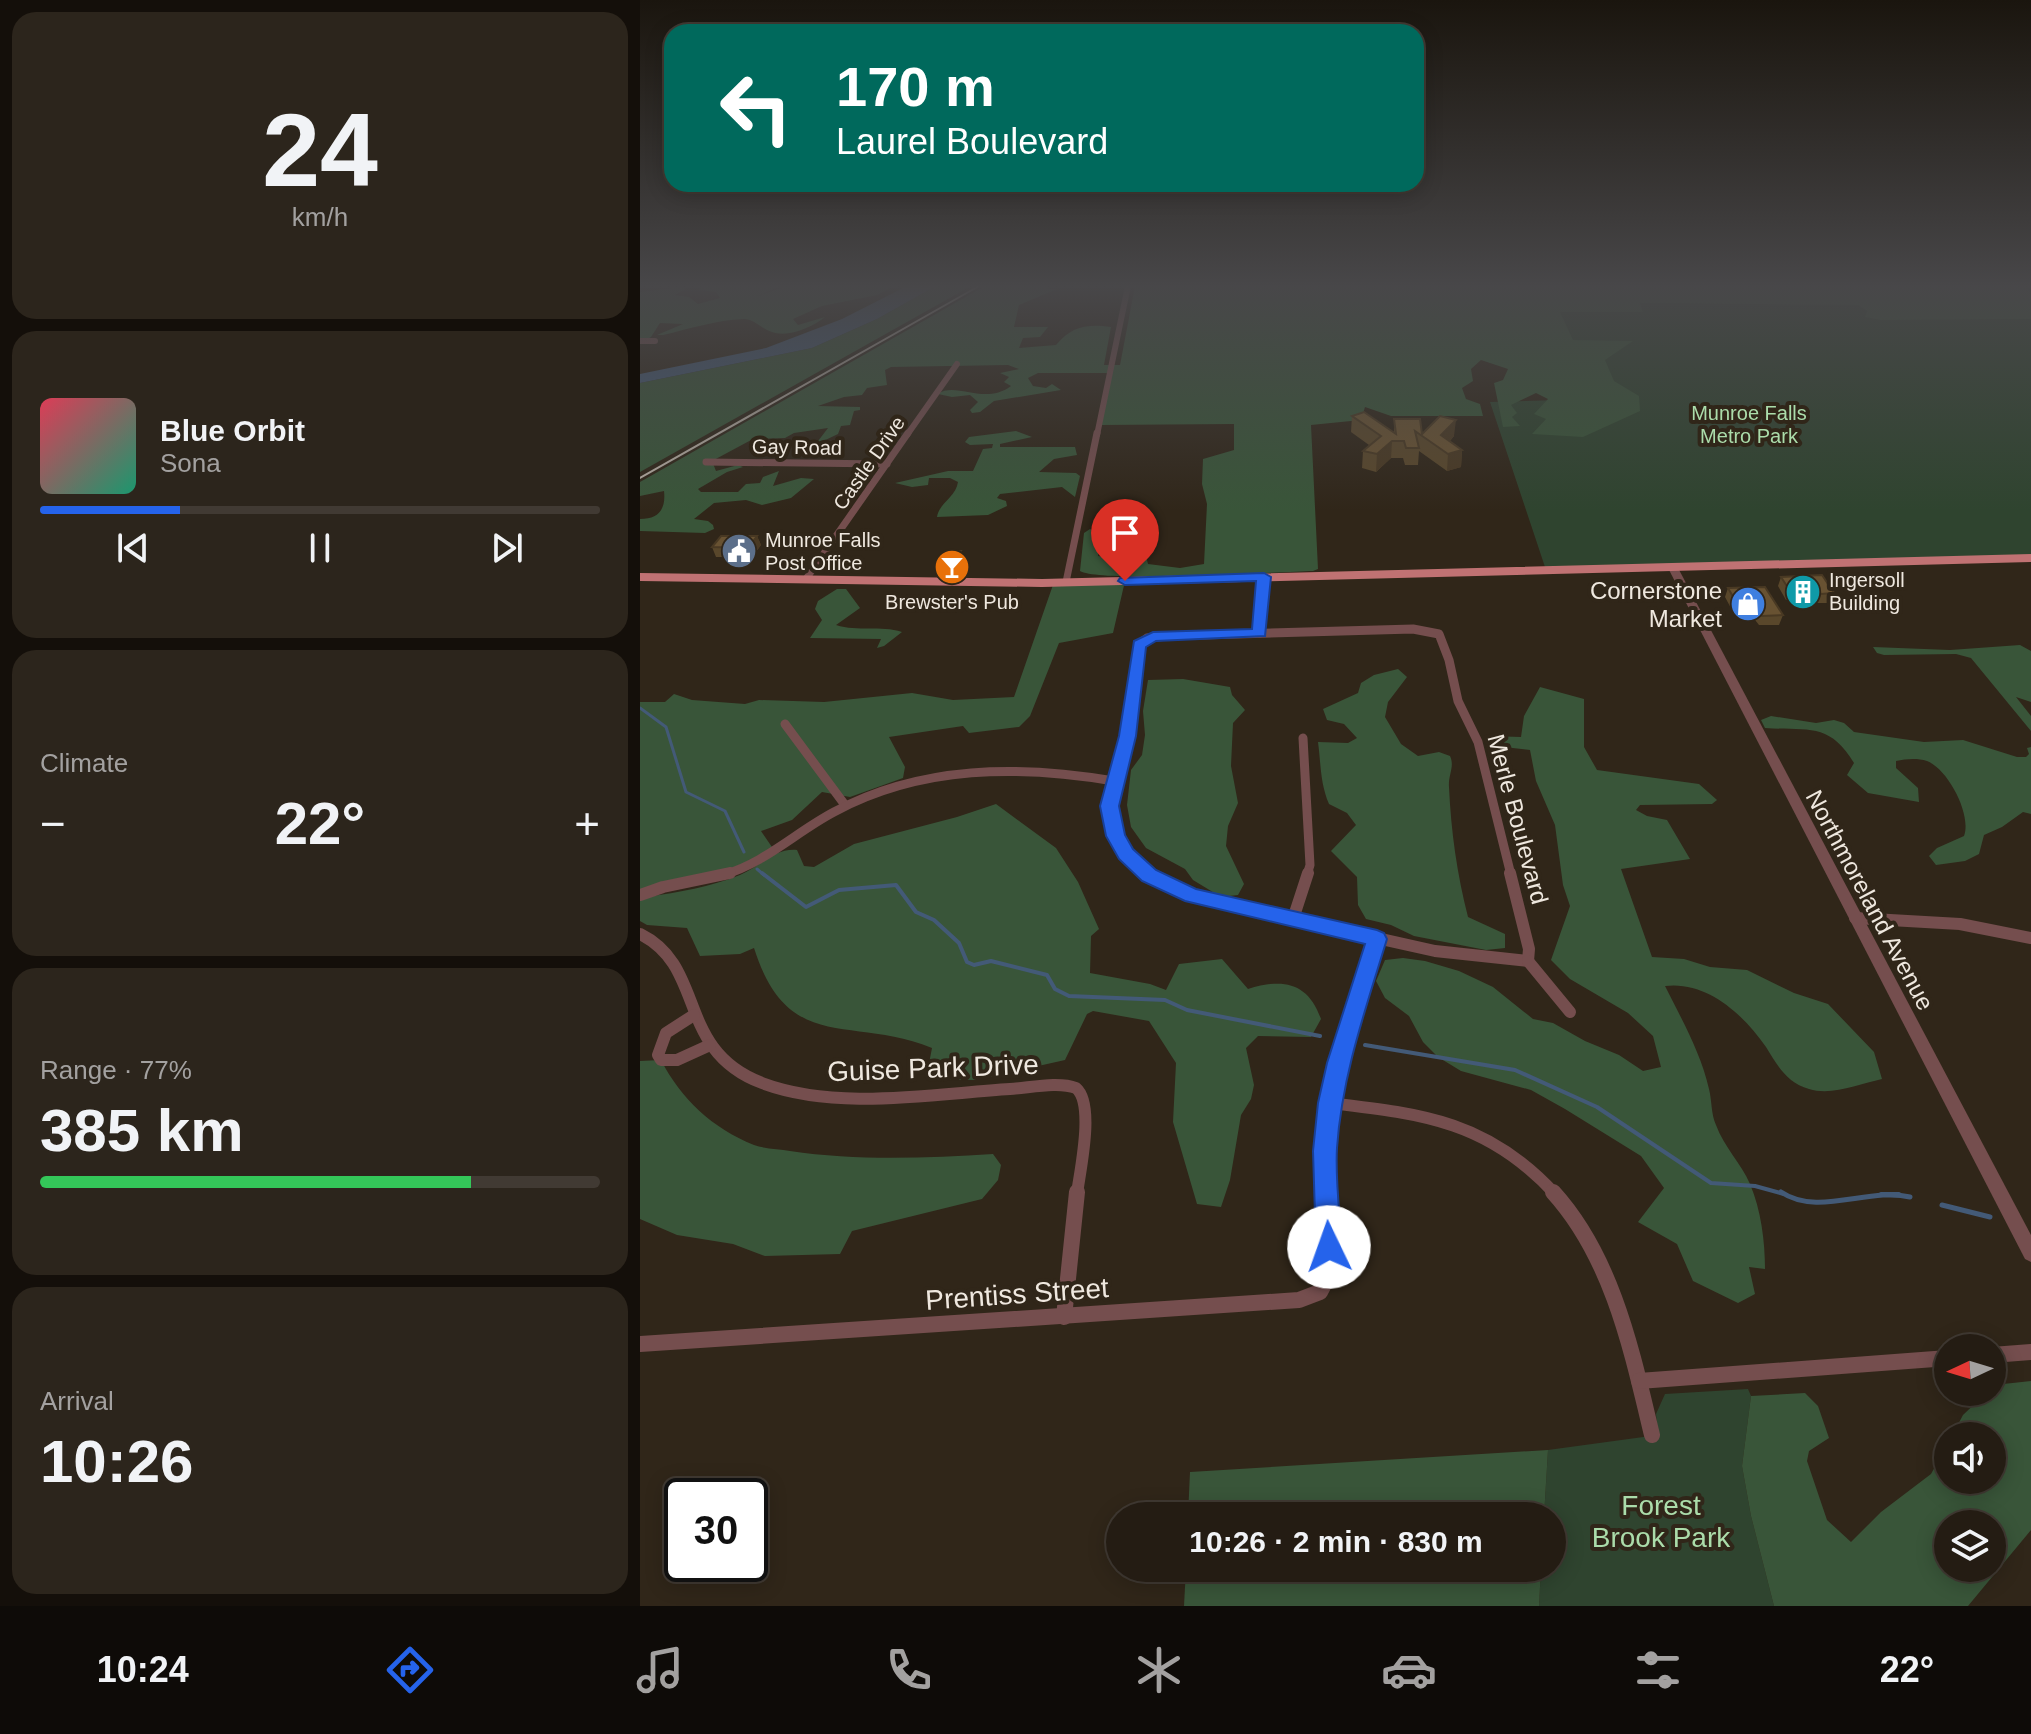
<!DOCTYPE html>
<html lang="en">
<head>
<meta charset="utf-8">
<style>
	body { margin:0; font-family:Helvetica,sans-serif; background:#2c251c; color:#f1f3f6; height:100vh; display:flex; flex-direction:column; font-size:30px; white-space:nowrap }
	* { box-sizing:border-box; margin:0 }
	p { font-size:26px; color:#a3a1a0 }
	.icon { flex:none; width:44px; height:44px; fill:none; stroke:currentColor; stroke-width:2; stroke-linecap:round; stroke-linejoin:round }
	.map { position:relative; flex:1; overflow:hidden }
	.drawer { display:flex; flex-direction:column; gap:12px; padding:12px; background:#140f0a; width:640px }
	.drawer>* { flex:none }
	.guide { position:absolute; left:24px; top:24px; width:760px; height:168px; border-radius:24px; box-shadow:0 4px 20px #0003,0 0 0 2px #413a33; background:#00695c; color:#fff; overflow:hidden }
	.needle { width:52px; rotate:266deg }
	.fabs { position:absolute; left:1294px; top:1334px; display:grid; gap:16px }
	.fabs a { display:grid; place-items:center; width:72px; height:72px; border-radius:50%; background:#241c13; box-shadow:0 4px 20px #0003,0 0 0 2px #413a33; font-size:40px }
	.speed { position:absolute; left:24px; top:1478px; display:flex; gap:16px; font-size:40px; font-weight:700; text-align:center }
	.speed>* { display:grid; place-content:center; width:104px; height:104px; border-radius:50%; background:#241c13; box-shadow:0 4px 20px #0003,0 0 0 2px #413a33; line-height:1 }
	.speed .limit { border:4px solid #111; border-radius:12px; background:#fff; color:#111 }
	.pin { position:absolute; display:grid; place-items:center; width:68px; height:68px; color:#fff; margin:-82px -34px; border-radius:50% 50% 50% 0; rotate:-45deg; box-shadow:0 0 8px #0007 }
	.pin .icon { rotate:45deg }
	.me { position:absolute; width:88px; margin:-44px; rotate:357deg; stroke-linejoin:round; filter:drop-shadow(0 0 6px #0008) }
	.turn { display:flex; align-items:center; gap:28px; height:168px; padding:0 40px; font-size:36px }
	.turn .icon { width:104px; height:104px; stroke-width:2.5 }
	.turn b { display:block; font-size:56px; line-height:68px }
	.big { font-size:60px; font-weight:700; line-height:1.1 }
	.drawer .tile { flex:1; display:flex; flex-direction:column; justify-content:center; gap:12px; min-width:0; padding:0 28px; border-radius:24px; background:#2c251c }
	.drawer .dial { align-items:center; gap:0 }
	.dial b { font-size:104px; line-height:1 }
	.song { display:flex; align-items:center; gap:24px }
	.cover { width:96px; height:96px; border-radius:12px; background:linear-gradient(135deg,hsl(350 70% 55%),hsl(160 70% 35%)) }
	.played { height:8px; border-radius:4px; background:linear-gradient(90deg,#2563eb 25%,#413a33 25%) }
	.keys { display:flex; justify-content:space-around; direction:ltr }
	.heat { display:flex; justify-content:space-between; align-items:center; font-size:44px; direction:ltr }
	.charge { height:12px; border-radius:6px; background:linear-gradient(90deg,#34c759 77%,#413a33 0) }
	.trip { position:absolute; left:466px; top:1502px; width:460px; height:80px; border-radius:40px; background:#241c13; box-shadow:0 4px 20px #0003,0 0 0 2px #413a33; font-weight:700; line-height:80px; text-align:center }
	.tabs { display:flex; height:128px; justify-content:space-around; align-items:center; background:#0e0b08; color:#a3a1a0 }
	.tabs .icon { width:56px; height:56px }
	.tabs .current { color:#2563eb }
	.tabs b { font-size:36px; color:#f1f3f6 }
	main { display:flex; flex:1; min-height:0 }
	.map>svg:first-child { display:block }
</style>
</head>
<body>
<main>
<section class="drawer">
<div class="tile dial"><b>24</b><p>km/h</p></div>
<div class="tile">
<div class="song"><i class="cover"></i><div><b>Blue Orbit</b><p>Sona</p></div></div>
<div class="played"></div>
<div class="keys"><svg class="icon" aria-label="previous" viewBox="0 0 24 24"><path d="M18 5L8 12l10 7zM5 5v14"/></svg><svg class="icon" aria-label="pause" viewBox="0 0 24 24"><path d="M8 5v14M16 5v14"/></svg><svg class="icon" aria-label="next" viewBox="0 0 24 24"><path d="M6 5l10 7-10 7zM19 5v14"/></svg></div>
</div>
<div class="tile"><p>Climate</p>
<div class="heat"><a>−</a><b class="big">22°</b><a>+</a></div>
</div>
<div class="tile"><p>Range · 77%</p><b class="big">385 km</b><div class="charge"></div></div>
<div class="tile"><p>Arrival</p><b class="big">10:26</b></div>
</section>
<div class="map">
<svg width="1391" height="1606" viewBox="0 0 1391 1606">
	<rect width="100%" height="100%" fill="#302619"/>
	<g fill="#2f442f">
		<path d="M891,286H1391V558L906,570L850,402L956,399Z"/>
		<path d="M1108,1389L1111,1396L1102,1466L1111,1516L1134,1606H899L901,1568H912V1516H904L908,1450L1018,1435L1016,1414L1025,1394Z"/>
	</g>
	<g fill="#395539" fill-rule="evenodd">
		<path d="M50,286L35,295L49,297L58,304L80,298L76,292L60,290L57,286H141L118,296L147,286H254L237,295L182,306L153,319L158,325L185,317C173,327 148,338 132,332C121,329 115,319 104,319C76,320 49,329 23,335H17L43,324L20,323L11,337L0,343V292Z"/>
		<path d="M296,286H331L0,472V383L172,348L237,319Z"/>
		<path d="M345,286H406L404,288L417,289L379,305L374,327H408L400,337L383,338L379,348L416,345C432,326 447,324 471,327L464,365H480L495,286H1386L1391,294V319L1241,320L1225,317L1227,311L1218,305L1000,303L1003,312H920L933,340L993,341L965,360L974,381L999,396L1000,411L943,437L892,434L906,419L894,414L908,399L896,393L871,405L877,413L872,417L880,426L863,427L854,383L863,380L868,369L841,360L831,369L833,381L822,388L826,399L840,404L843,416H751L725,407L721,420L671,425L678,569L673,571C636,572 461,583 440,571L444,533L450,529L461,534L458,556L496,561L505,540H511L507,560L508,564L540,568L564,564L567,504L562,484L563,459L594,450V424L460,425L471,373H398L388,378L393,386L406,388L412,384L421,390L354,401L340,412L332,413L330,410L338,402L330,395L312,397L298,394C316,381 344,406 371,386L364,382L369,377L360,373L379,369L368,365L251,367L245,370L247,385L227,388L222,395L204,397L178,406L220,407V410L214,411L210,425L201,426L198,434L175,445L188,428L154,433L145,438L113,439L72,461L76,471L98,465L103,467L87,472L58,489L61,492H98L106,484L120,483L123,477L139,471L133,486L161,478L174,479L151,498L122,505L106,500L74,503L54,519L68,521L73,525L74,529L65,533L0,531V519C19,519 26,509 24,491L0,496V482Z"/>
		<path d="M376,431L392,437L360,444V447H435L437,455L414,459L399,472L436,473L440,476L435,497L422,487L360,494L357,498L366,501L367,506L348,515L297,517C299,503 316,497 318,482L310,478H289L288,485L272,487L255,483L308,471H333L343,449L352,448L353,444L330,445L325,442L329,437Z"/>
		<path d="M485,581L473,633L419,643L390,716L379,727L329,733L323,726L249,737L265,767L263,778L210,797L182,792L152,820L121,831L134,850L113,863L0,895V702H25L34,694L52,700L105,704L119,700L184,702L272,693L313,700L374,697L414,582Z"/>
		<path d="M197,589H206L220,608L196,625C218,632 240,625 262,632L244,646L237,648L241,639L170,638L182,620L175,609L178,601Z"/>
		<path d="M1380,645L1391,651V702L1376,697L1391,716V731L1331,658L1316,654L1244,655L1237,653L1233,647L1310,650Z"/>
		<path d="M758,669L767,677L748,702L745,717L761,744L778,756L799,752L810,756C815,767 808,775 809,787C811,831 817,874 828,917L865,934V948L846,950L774,936L751,925L726,919L718,905L717,877L691,851L716,825L707,813L689,804C680,783 681,764 678,742L708,743L717,738L704,724L687,720L683,709L718,693L721,683L734,675Z"/>
		<path d="M543,679L590,687L592,695L605,710L593,723L591,766L598,803L588,826L586,846L604,884L598,895L581,897L553,880L545,869L506,848L491,827L487,805L491,770L502,755L505,735L503,711L508,680Z"/>
		<path d="M900,687L944,699V747L957,770L1059,784L1077,800L1072,804L1000,805L996,810L1007,816L1027,820L1050,859L981,869L1012,957L1044,959L1070,967L1107,970L1154,993L1188,1004L1234,1052L1242,1079C1219,1084 1192,1096 1169,1089C1147,1083 1137,1065 1126,1047C1103,1014 1067,981 1025,986C1041,1018 1061,1053 1069,1089C1072,1101 1071,1114 1076,1125C1084,1147 1101,1163 1110,1184C1121,1210 1125,1241 1125,1269L1109,1267L1115,1294L1098,1303L1053,1281L1037,1244L998,1222L1024,1188L1001,1156L925,1109L891,1090L821,1071L798,1057L783,1042L769,1016L745,998L736,981L745,960L763,958L785,961L819,971L853,987L893,1019L913,1023L945,1041L979,1055L1003,1071L1021,1067L1013,1036L988,1013L930,979L911,960L930,906L923,885L915,825L896,781L890,750L855,746L849,736L881,737L884,716Z"/>
		<path d="M1131,716L1176,723L1194,720L1204,723L1214,732L1284,742L1323,740L1377,757H1386L1389,754L1387,748L1391,747V814L1383,812L1362,827L1344,835L1339,854L1325,861L1296,865L1289,856L1297,848L1324,836C1332,815 1308,769 1287,761C1277,758 1266,759 1256,761V768L1278,788L1279,802L1228,793L1207,775L1214,763C1189,722 1168,731 1125,728L1121,720Z"/>
		<path d="M356,804L416,848L438,882L459,929L451,936L450,973L510,984L526,990L539,964L582,959L608,989C643,978 668,982 681,1019L671,1037L618,1036L606,1048L614,1085L611,1099L601,1115L590,1180L581,1207L557,1204L533,1122L536,1063L509,1021L453,1011L447,1014L425,1060L336,1080L286,1079L292,1048C211,1015 148,1055 114,948L100,954L60,956L47,928L7,925L0,921V901L7,897C39,892 70,887 100,875C121,866 134,848 157,850L164,866L174,867L214,844L317,817Z"/>
		<path d="M21,1060C41,1099 72,1128 114,1145C125,1149 139,1149 150,1151C216,1161 287,1158 353,1154L361,1165L358,1180L342,1199L212,1231L200,1254L125,1256L93,1244L37,1235L0,1219V1061Z"/>
		<path d="M1391,1381V1530L1328,1606H1134L1111,1516L1102,1466L1111,1396L1165,1393L1178,1406L1189,1438L1169,1451L1167,1461L1187,1520L1211,1542L1241,1512L1291,1474L1308,1443V1480H1352V1436H1312L1323,1415L1347,1392H1352L1354,1385ZM1308,1524H1352V1568H1308Z"/>
		<path d="M908,1450L904,1516H548L550,1472Z"/>
		<path d="M546,1568H901L899,1606H544Z"/>
	</g>
	<path fill="#435a77" d="M267,286H296L237,319L172,348L0,383V374L126,348L202,319Z"/>
	<g fill="none" stroke-linecap="round" stroke-linejoin="round">
		<g stroke="#435a77" stroke-width="3">
			<path d="M0,708L26,727L46,792L85,811L104,852"/>
			<path d="M117,869L124,875"/>
		</g>
		<g stroke="#435a77" stroke-width="4">
			<path d="M122,873L166,907L199,890L256,885L276,912L294,920L319,943L327,962L334,965L351,961L407,975L415,989L429,996L525,1000L547,1010L680,1036"/>
			<path d="M725,1045L875,1070L957,1107L1071,1183L1115,1186L1144,1194"/>
			<path d="M1241,1194H1259"/>
		</g>
		<g stroke="#435a77" stroke-width="5">
			<path d="M1141,1192C1178,1217 1229,1187 1270,1197"/>
			<path d="M1302,1205L1350,1217"/>
		</g>
		<g stroke="#754e4e" stroke-width="6">
			<path d="M0,341H15"/>
			<path d="M267,435L317,364"/>
			<path d="M457,435L488,286"/>
		</g>
		<g stroke="#754e4e" stroke-width="7">
			<path d="M66,462L247,464"/>
			<path d="M166,579L268,433"/>
			<path d="M426,582L457,433"/>
			<path d="M620,627L624,577"/>
		</g>
		<g stroke="#754e4e" stroke-width="9">
			<path d="M620,633L621,625"/>
			<path d="M145,724L205,805"/>
			<path d="M663,738L670,865L667,875"/>
			<path d="M83,875C125,863 156,832 194,812C281,765 380,765 474,781"/>
			<path d="M508,875C449,832 476,793 488,736C494,706 494,674 499,644L507,638L527,636L773,629L799,634L809,660L818,701L838,742L871,875"/>
		</g>
		<g stroke="#754e4e" stroke-width="12">
			<path d="M506,873L541,892L575,902L795,951L888,961"/>
			<path d="M870,873L889,949L888,961"/>
			<path d="M0,895L23,887L90,873"/>
			<path d="M1215,918L1320,924L1391,938"/>
			<path d="M653,919L668,873"/>
			<path d="M0,934C67,967 35,1050 122,1083C197,1111 291,1094 370,1089C389,1088 418,1081 436,1088C455,1104 440,1170 437,1194"/>
			<path d="M888,961L930,1012"/>
			<path d="M54,1015L26,1033L18,1055L21,1060H37L70,1045"/>
			<path d="M690,1103C783,1114 848,1121 915,1194"/>
			<path d="M685,1194C682,1106 710,1022 737,939"/>
		</g>
		<g stroke="#754e4e" stroke-width="16">
			<path d="M913,1192C973,1258 992,1352 1012,1435"/>
			<path d="M424,1317L437,1192"/>
			<path d="M0,1344L659,1300L680,1292L690,1273L685,1192"/>
			<path d="M1352,1355L1391,1352"/>
			<path d="M999,1381L1308,1358"/>
		</g>
		<path fill="#754e4e" fill-rule="evenodd" d="M1032,563L1037,566L1391,1235V1262L1385,1259L1027,566Z"/>
		<path fill="#c07273" fill-rule="evenodd" d="M1391,554V562L402,587L0,581V573L402,579Z"/>
		<path stroke="#b3aba1" stroke-width="2" d="M0,478L339,286"/>
	</g>
	<g fill="#59472b">
		<path d="M712,416L754,432V419L782,434L814,436L810,441L822,450L821,467L807,471L779,451L778,465H765L763,458H751L736,472L722,468L723,451L729,445L711,432Z"/>
		<path d="M117,536L121,545L112,557H76L72,547Z"/>
		<path d="M321,551L323,557L316,571H306L304,565Z"/>
		<path d="M1141,577L1194,593L1190,603H1177L1174,599L1146,600L1138,586Z"/>
		<path d="M1088,588L1143,615L1139,625H1119L1108,611L1093,612L1085,597Z"/>
	</g>
	<g fill="#493923">
		<path d="M816,420L814,436L802,450L801,435Z"/>
		<path d="M752,441L751,458L736,472L737,454Z"/>
		<path d="M822,450L821,467L807,471L808,454Z"/>
		<path d="M117,536L121,545L112,557L108,548Z"/>
		<path d="M321,551L323,557L316,571L314,565Z"/>
	</g>
	<g fill="#685232" stroke="#493923" stroke-width="2">
		<path d="M724,412L756,434L754,419H780L782,434L800,416L816,420L801,435L822,450L808,454L775,431L779,448H766L764,441H752L737,454L723,451L741,436L712,416Z"/>
		<path d="M81,536H117L108,548L72,547Z"/>
		<path d="M311,551H321L314,565H304Z"/>
		<path d="M1182,575L1194,593L1181,594L1178,590L1150,591L1141,577Z"/>
		<path d="M1125,587L1143,615L1122,616L1111,602H1096L1088,588Z"/>
	</g>
	<linearGradient id="sky" x2="0" y2="1"><stop stop-color="#1a150e"/><stop offset="0.56" stop-color="#484749"/><stop offset="1" stop-color="#484749" stop-opacity="0"/></linearGradient>
	<rect width="1391" height="511" fill="url(#sky)"/>
	<path fill="#2563eb" stroke="#184099" stroke-width="2" d="M624,573L631,577L625,636L516,641L506,647L496,736L479,806L485,835L493,849L516,870L556,889L737,930L744,933L747,939C726,1008 702,1075 697,1148C695,1180 700,1214 702,1247L698,1256L689,1260L680,1256L676,1247L673,1151L678,1103L687,1063L725,944L545,901L502,881L479,859L466,836L460,806L479,736L494,641L513,632L612,629L616,581L485,585L478,581L480,578Z"/>
	<defs>
		<symbol id="civic-disc" viewBox="-11 -11 22 22"><circle r="9.5" fill="#5c6f8a" stroke="#302619"/><path d="M-.6-6.5H3V-4.5H.6V-3L4-1V1h2V6H-6V1h2V-1L-.6-3ZM-1.2 2.5V6h2.4V2.5Z" fill="#fff"/></symbol>
		<symbol id="bar-disc" viewBox="-11 -11 22 22"><circle r="9.5" fill="#e8710a" stroke="#302619"/><path d="M-6-5H6L.8 .8V4.5H3.5V6h-7V4.5H-.8V.8Z" fill="#fff"/></symbol>
		<symbol id="building-disc" viewBox="-11 -11 22 22"><circle r="9.5" fill="#0f9aa8" stroke="#302619"/><path d="M-4-6H4V6H1V3H-1V6H-4ZM-2.5-4.3h1.7v1.8h-1.7ZM.8-4.3h1.7v1.8H.8ZM-2.5-1h1.7V.8h-1.7ZM.8-1h1.7V.8H.8Z" fill="#fff"/></symbol>
		<symbol id="shop-disc" viewBox="-11 -11 22 22"><circle r="9.5" fill="#3f7fe0" stroke="#302619"/><path d="M-5-2.5h2.3a2.7 3.5 0 0 1 5.4 0H5L5.5 6h-11ZM-1.5-2.5h3a1.5 2.3 0 0 0-3 0Z" fill="#fff"/></symbol>
	</defs>
	<g fill-rule="evenodd">
		<use href="#civic-disc" x="79" y="531" width="40" height="40"/>
		<use href="#bar-disc" x="292" y="547" width="40" height="40"/>
		<use href="#building-disc" x="1143" y="572" width="40" height="40"/>
		<use href="#shop-disc" x="1088" y="584" width="40" height="40"/>
	</g>
	<g text-anchor="middle" dominant-baseline="central" stroke-width="8" stroke-linejoin="round" paint-order="stroke">
		<g font-size="20" fill="#abdcaa" stroke="#302619">
			<text x="1109" y="413">Munroe Falls<tspan x="1109" dy="23">Metro Park</tspan></text>
		</g>
		<g font-size="20" fill="#efe8df" stroke="#302619">
			<text transform="translate(157 447) rotate(1)">Gay Road</text>
			<text transform="translate(229 463) rotate(-55)">Castle Drive</text>
		</g>
		<g font-size="20" fill="#efe8df" stroke="#302619" text-anchor="start">
			<text x="125" y="540">Munroe Falls<tspan x="125" dy="23">Post Office</tspan></text>
			<text x="1189" y="580">Ingersoll<tspan x="1189" dy="23">Building</tspan></text>
			<text x="312" y="602" text-anchor="middle">Brewster's Pub</text>
		</g>
		<g font-size="24" fill="#efe8df" stroke="#302619" text-anchor="end">
			<text x="1082" y="590">Cornerstone<tspan x="1082" dy="28">Market</tspan></text>
		</g>
		<g font-size="24" fill="#efe8df" stroke="#302619">
			<text transform="translate(878 819) rotate(75)">Merle Boulevard</text>
			<text transform="translate(1230 900) rotate(62)">Northmoreland Avenue</text>
		</g>
		<g font-size="28" fill="#efe8df" stroke="#302619">
			<text transform="translate(293 1068) rotate(-2)">Guise Park Drive</text>
			<text transform="translate(377 1294) rotate(-4)">Prentiss Street</text>
		</g>
		<g font-size="28" fill="#abdcaa" stroke="#302619">
			<text x="1021" y="1505">Forest<tspan x="1021" dy="32">Brook Park</tspan></text>
		</g>
	</g>
</svg>
<div class="fabs">
<a><svg class="needle" viewBox="-14 -14 28 28"><path d="M0-13l5 13h-10z" fill="#e53935"/><path d="M0 13l5-13h-10z" fill="#a3a1a0"/></svg></a>
<a><svg class="icon" aria-label="sound" viewBox="0 0 24 24"><path d="M4 9h4l5-4v14l-5-4H4zM17 9q2 3 0 6"/></svg></a>
<a><svg class="icon" aria-label="layers" viewBox="0 0 24 24"><path d="M12 4l9 5-9 5-9-5zM3 14l9 5 9-5"/></svg></a>
</div>
<div class="speed"><div class="limit">30</div></div>
<div class="pin" style="left:485px;top:581px;background:#d93025"><svg class="icon" aria-label="arrive" viewBox="0 0 24 24"><path d="M6 21V4h12l-3 4 3 4H6"/></svg></div>
<svg class="me" style="left:689px;top:1247px" viewBox="-20 -20 40 40"><circle r="19" fill="#fff"/><path d="M0-13L10 11 0 6-10 11z" fill="#2563eb"/></svg>
<div class="trip">10:26 · 2 min · 830 m</div>
<div class="guide">
<div class="turn"><svg class="icon" aria-label="left" viewBox="0 0 24 24"><path d="M17 20v-9H6M10 6l-5 5 5 5"/></svg><div><b>170 m</b>Laurel Boulevard</div></div>
</div>
</div>
</main>
<nav class="tabs">
<b>10:24</b>
<svg class="icon current" aria-label="directions" viewBox="0 0 24 24"><path d="M12 3l9 9-9 9-9-9zM9 14v-3h6M13 9l2 2-2 2"/></svg>
<svg class="icon" aria-label="music" viewBox="0 0 24 24"><path d="M9 18V5l10-2v13"/><circle cx="6" cy="18" r="3"/><circle cx="16" cy="16" r="3"/></svg>
<svg class="icon" aria-label="phone" viewBox="0 0 24 24"><path d="M5 4h4l2 5-3 2q2 4 5 5l2-3 5 2v4C11 20 4 13 5 4z"/></svg>
<svg class="icon" aria-label="climate" viewBox="0 0 24 24"><path d="M12 3v18M4 7l16 10M4 17L20 7"/></svg>
<svg class="icon" aria-label="car" viewBox="0 0 24 24"><path d="M5 17H2v-5l4-1 3-4h7l3 4 3 1v5h-3M9 17h6M6 11h13"/><circle cx="7" cy="17" r="2"/><circle cx="17" cy="17" r="2"/></svg>
<svg class="icon" aria-label="filters" viewBox="0 0 24 24"><path d="M4 7h16M4 17h16"/><circle cx="9" cy="7" r="2"/><circle cx="15" cy="17" r="2"/></svg>
<b>22°</b>
</nav>
</body>
</html>
